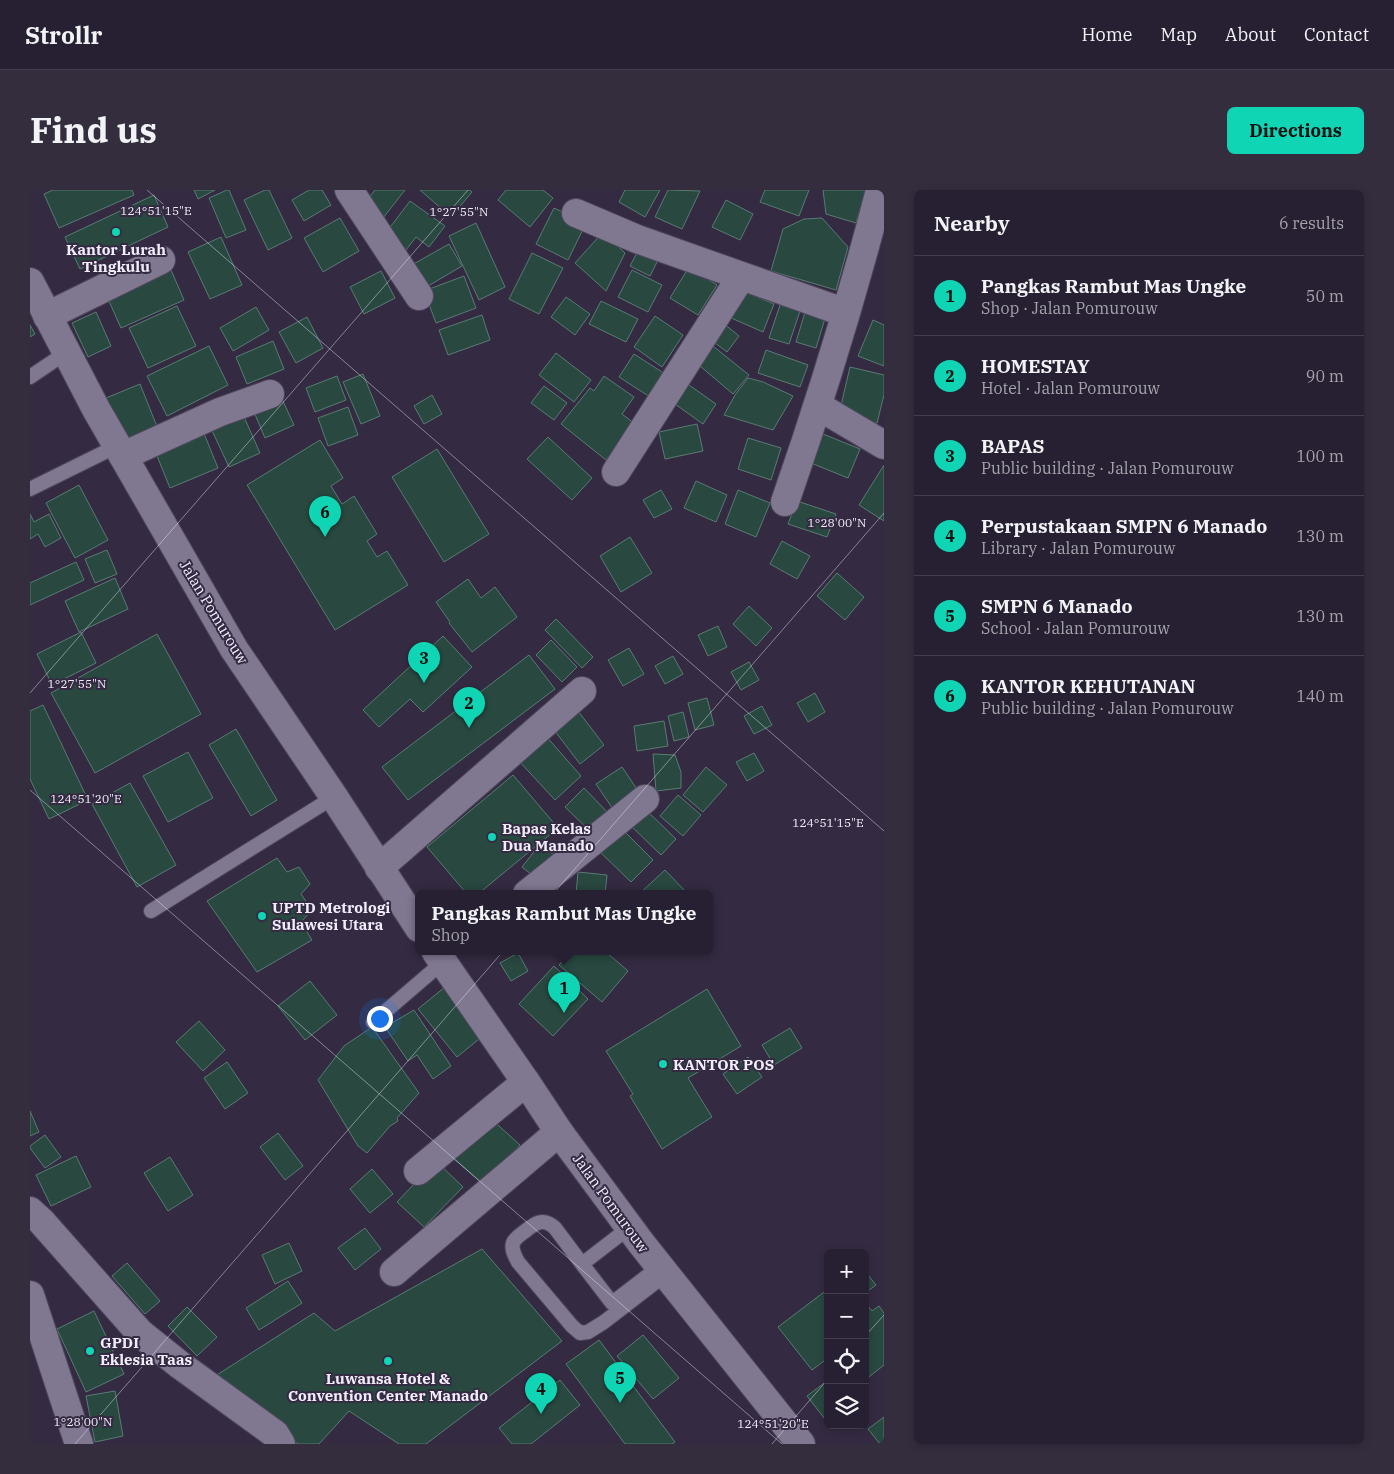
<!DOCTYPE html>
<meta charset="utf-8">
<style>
:root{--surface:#272032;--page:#332d3e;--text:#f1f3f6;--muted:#a4a3ac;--line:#433e4d;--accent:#10d5b4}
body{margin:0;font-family:"IBM Plex Serif",serif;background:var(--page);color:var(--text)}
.controls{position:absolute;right:15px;bottom:15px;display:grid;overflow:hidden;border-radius:8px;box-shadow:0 2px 8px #0003}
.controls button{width:45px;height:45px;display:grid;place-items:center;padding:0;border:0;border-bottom:1px solid var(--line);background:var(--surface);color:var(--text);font:25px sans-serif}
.you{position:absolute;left:349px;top:828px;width:18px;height:18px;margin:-12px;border:4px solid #fff;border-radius:50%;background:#1a73e8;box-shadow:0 0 0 8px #1a73e833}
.badge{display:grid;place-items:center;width:32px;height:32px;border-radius:50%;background:var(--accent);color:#111;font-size:16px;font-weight:700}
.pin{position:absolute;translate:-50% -41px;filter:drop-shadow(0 1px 2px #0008)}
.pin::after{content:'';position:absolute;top:26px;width:18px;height:15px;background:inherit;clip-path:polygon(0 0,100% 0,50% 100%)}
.popup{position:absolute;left:385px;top:700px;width:298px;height:65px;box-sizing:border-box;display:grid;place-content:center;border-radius:8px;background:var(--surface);filter:drop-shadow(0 1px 4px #0005);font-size:16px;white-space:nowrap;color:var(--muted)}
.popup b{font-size:19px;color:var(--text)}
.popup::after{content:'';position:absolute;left:50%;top:100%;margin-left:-10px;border:10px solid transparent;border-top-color:var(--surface)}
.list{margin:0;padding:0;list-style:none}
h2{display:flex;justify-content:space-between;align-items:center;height:65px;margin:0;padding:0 20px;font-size:21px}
h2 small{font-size:16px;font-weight:400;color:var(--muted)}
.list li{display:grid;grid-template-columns:32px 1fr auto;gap:15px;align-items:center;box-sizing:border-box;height:80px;padding:0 20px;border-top:1px solid var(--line)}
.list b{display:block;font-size:19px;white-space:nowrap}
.list p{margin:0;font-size:16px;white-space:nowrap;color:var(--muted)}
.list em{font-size:16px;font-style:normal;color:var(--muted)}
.icon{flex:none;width:28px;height:28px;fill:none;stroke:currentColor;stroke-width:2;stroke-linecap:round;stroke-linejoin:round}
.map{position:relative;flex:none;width:854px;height:1254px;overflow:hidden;border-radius:8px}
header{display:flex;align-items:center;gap:30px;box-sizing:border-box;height:70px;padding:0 25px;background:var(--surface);border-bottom:1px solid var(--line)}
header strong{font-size:24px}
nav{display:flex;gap:28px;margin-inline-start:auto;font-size:18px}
.intro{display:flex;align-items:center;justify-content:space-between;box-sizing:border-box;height:120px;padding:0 30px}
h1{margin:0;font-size:35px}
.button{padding:12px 22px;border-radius:8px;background:var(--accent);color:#111;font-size:18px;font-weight:700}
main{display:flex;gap:30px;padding:0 30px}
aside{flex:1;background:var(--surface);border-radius:8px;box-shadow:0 2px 8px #0003}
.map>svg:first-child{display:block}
</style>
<header>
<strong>Strollr</strong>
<nav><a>Home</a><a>Map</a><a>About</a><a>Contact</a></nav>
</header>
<div class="intro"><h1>Find us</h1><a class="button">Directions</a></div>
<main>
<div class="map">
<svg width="854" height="1254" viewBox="0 0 854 1254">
<rect width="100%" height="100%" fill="#342b42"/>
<path fill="#284840" stroke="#597b72" d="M23,0H102L104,5L29,38L14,4Z
M164,0H185L168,9Z
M197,0H199L216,40L196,48L179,8Z
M235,0H239L262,48L238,60L214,10Z
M279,0H292L301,15L274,31L262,10Z
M345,0H375L353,28L334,14Z
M390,0H440L442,2L421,27Z
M476,0H513L523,8L500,37L468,10Z
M595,0H630L615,27L589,12Z
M638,0L670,1L652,39L625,27Z
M735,0H779L769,26L730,12Z
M793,0H836L826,33L796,24Z
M124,5L138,37L50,79L35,47Z
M696,10L723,24L710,50L682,37Z
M380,11L415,36L399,57L386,47L376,60L355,44Z
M524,18L556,33L538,70L506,54Z
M310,28L329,61L293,82L274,48Z
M792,28L818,57L806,100L741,81L753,39L774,29Z
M446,33L475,97L449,110L419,46Z
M573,42L595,63L576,101L545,73Z
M191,47L212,95L180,109L158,62Z
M612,53L631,64L620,86L600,76Z
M419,54L432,76L393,99L380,76Z
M502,63L533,78L509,124L479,109Z
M659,77L687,95L668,125L640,108Z
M141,80L154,110L91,138L78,109Z
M602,80L632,95L618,122L588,107Z
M351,81L365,108L334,124L320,97Z
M434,86L446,118L406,133L394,101Z
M710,100L744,114L733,142L699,127Z
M536,107L560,124L545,145L521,127Z
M571,111L608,129L596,152L559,134Z
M750,115L770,121L759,154L739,148Z
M147,116L166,156L118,178L99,138Z
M226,117L239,140L203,161L190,138Z
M776,119L796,125L786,158L766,152Z
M66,122L81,156L58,167L42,133Z
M452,125L460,150L418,165L409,140Z
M625,126L653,145L632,177L604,157Z
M277,127L293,158L266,173L249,142Z
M843,130L854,135V176L828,166Z
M693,133L709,146L697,162L680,149Z
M0,135L5,144L0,147Z
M243,151L254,179L217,194L206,167Z
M678,152L719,185L703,204L663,170Z
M179,156L198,195L137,226L117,186Z
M736,160L778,175L770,197L728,183Z
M526,163L561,190L544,212L509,185Z
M604,164L635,184L620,207L589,187Z
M820,177L854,185V205L847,233L809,224Z
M333,184L350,226L331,234L313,192Z
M307,186L316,210L285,222L276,198Z
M574,186L604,207L592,224L605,234L576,270L531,234L560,198L564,201Z
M718,188L733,192L763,206L743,240L694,225L705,205Z
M652,190L686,214L673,234L638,209Z
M110,194L130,244L96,258L76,208Z
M514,196L537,213L524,230L501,213Z
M402,205L412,224L394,234L384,216Z
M252,209L264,235L235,248L224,222Z
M318,217L328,245L298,256L288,228Z
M211,220L230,263L199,277L179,234Z
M667,234L673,261L635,269L629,242Z
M171,236L188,278L140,298L123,256Z
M793,244L830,259L818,288L781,273Z
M518,247L562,288L542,310L497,269Z
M718,248L751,258L741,290L708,279Z
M290,250L313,288L301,296L312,314L324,306L347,344L337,351L347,367L357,361L378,395L305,440L217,295Z
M407,259L459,344L414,372L362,287Z
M854,275V331L829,315Z
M666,291L697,305L686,332L654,318Z
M49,295L78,350L45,368L16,313Z
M631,300L642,319L624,328L613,310Z
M708,300L740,313L726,347L695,334Z
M767,311L806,324L797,347L758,334Z
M0,324L4,332L19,324L31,348L15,357L8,344L0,349Z
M600,347L622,383L591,402L570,366Z
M752,351L780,366L767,389L740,374Z
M77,360L87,384L65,393L55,369Z
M46,372L54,390L0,415V393Z
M807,383L834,407L815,430L787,406Z
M85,388L98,419L49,442L35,411Z
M438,389L451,408L465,397L487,427L442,462L419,433L420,432L406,412Z
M719,416L742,438L726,456L703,434Z
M526,429L563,467L552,478L515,440Z
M688,436L697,457L678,466L668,445Z
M51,442L66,473L22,495L7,464Z
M127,444L171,524L65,583L21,503Z
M413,446L442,477L393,522L380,509L349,537L333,520Z
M521,450L547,477L532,492L506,465Z
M599,458L614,484L593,496L578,470Z
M499,465L525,499L378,610L352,577Z
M643,466L653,484L635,494L625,476Z
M719,472L729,490L711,500L701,482Z
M785,503L795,522L778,532L767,513Z
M677,508L684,535L665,540L658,513Z
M13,515L58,610L19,629L0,589V521Z
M732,516L742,535L724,544L714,526Z
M545,517L574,555L550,574L521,536Z
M653,522L659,547L644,551L638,526Z
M634,531L638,556L607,561L604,536Z
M206,539L247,610L221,626L179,555Z
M515,545L551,586L525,610L488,570Z
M158,562L183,608L138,632L113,586Z
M724,563L734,581L717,591L706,572Z
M623,564L645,565L651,582V598L626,601Z
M592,577L611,605L585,622L566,594Z
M676,577L697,595L673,622L653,605Z
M483,585L528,638L448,704H437L397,657Z
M100,593L146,675L107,697L62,614Z
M554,598L581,626L563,644L535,617Z
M648,605L671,625L653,646L630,626Z
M612,616L646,649L631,665L597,632Z
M590,637L623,670L601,692L568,660Z
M510,654L524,665L506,688L492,677Z
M247,668L257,682L269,677L280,694L271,704L282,720L271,732L282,750L227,782L177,711Z
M635,680L657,703L655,704H609Z
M548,682L577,685L575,704H546Z
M540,762H576L598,781L572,812L529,775Z
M488,763L498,781L481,791L470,773Z
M524,776L558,809L523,846L489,814Z
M280,791L307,825L275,850L248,816Z
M415,797L454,845L427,867L388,819Z
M677,799L711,856L658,888L682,927L632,959L600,906L603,904L576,861Z
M384,820L421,876L403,889L387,865L378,871L355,837Z
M169,831L195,860L173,881L146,852Z
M342,837L389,903L367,928L368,931L360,936L337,963L328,956L288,890L314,856Z
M760,838L772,858L744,875L732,855Z
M718,867L732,887L707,904L693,884Z
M197,872L218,903L195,919L174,888Z
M0,921L9,942L0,946Z
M459,927L490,955L454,995L422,967Z
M248,943L273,976L255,990L230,957Z
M15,945L31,967L15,978L0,958V956Z
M46,966L61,997L21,1016L6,985Z
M140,967L163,1005L138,1021L114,983Z
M406,971L433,997L394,1037L367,1012Z
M342,979L363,1004L340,1023L320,999Z
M335,1038L351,1059L325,1080L308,1058Z
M259,1053L272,1081L245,1094L232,1065Z
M452,1059L532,1151L396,1254H369L319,1221L289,1254H268L179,1190L284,1123L305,1141Z
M97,1073L130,1111L115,1124L82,1086Z
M835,1081L846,1095L835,1103Z
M258,1091L272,1113L229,1140L216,1118Z
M798,1099V1168L782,1180L748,1137Z
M835,1112L842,1121L849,1116L854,1123V1175L835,1190Z
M157,1117L187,1147L167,1166L138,1136Z
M64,1121L94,1184L56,1202L27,1139Z
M613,1145L649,1188L623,1209L587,1166Z
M569,1150L645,1252L642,1254H595L536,1174Z
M530,1190L550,1215L501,1254H482L469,1238Z
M798,1190V1233L777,1206Z
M85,1201L93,1246L65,1252L56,1206Z
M854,1227V1254H850L838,1239Z"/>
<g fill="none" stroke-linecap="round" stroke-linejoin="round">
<g stroke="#4f475b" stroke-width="16">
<path id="service" d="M0,187L37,162
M0,299L87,256
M121,721L304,607
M343,832L413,772
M600,1037L552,1074L525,1038C513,1027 505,1033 494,1042C490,1045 485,1048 483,1053C481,1060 485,1066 488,1072L542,1136L550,1143L558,1142L574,1132L635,1085
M552,1074L582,1113L629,1077"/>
</g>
<g stroke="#4f475b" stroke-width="30">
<path id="minor" d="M319,0L389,106
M546,23L607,49L816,123
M17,126L131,70
M788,216L854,255
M93,266L190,222L240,204
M586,282L711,87
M755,312C791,209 823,105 850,0
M349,678L552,501
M497,704L615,609
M388,981L496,892
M0,1021L11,1031L110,1143L150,1175L245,1244L251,1254
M364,1082L529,942"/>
</g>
<g stroke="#4f475b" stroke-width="30">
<path id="tertiary" d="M0,1105L49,1254"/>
</g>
<g stroke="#4f475b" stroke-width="30">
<path id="secondary" d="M0,92L66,219L204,459L304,607L389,738
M406,762L500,898L529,942L611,1053L771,1254"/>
</g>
<use href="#service" stroke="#807791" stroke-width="14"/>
<use href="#minor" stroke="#807791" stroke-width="28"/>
<use href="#tertiary" stroke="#807791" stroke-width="28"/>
<use href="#secondary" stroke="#807791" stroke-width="28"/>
</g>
<path fill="none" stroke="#f2edfc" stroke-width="1" stroke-opacity="0.45" d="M117,0L854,641M0,503L438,0M0,600L752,1254M835,1146L854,1125M45,1254L854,323M742,1254L798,1189"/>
<g fill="#10d5b4" stroke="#342b42" stroke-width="2">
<circle cx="86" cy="42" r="5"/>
<circle cx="462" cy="647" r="5"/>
<circle cx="232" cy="726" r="5"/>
<circle cx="633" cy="874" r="5"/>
<circle cx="60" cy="1161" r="5"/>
<circle cx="358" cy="1171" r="5"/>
</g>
<g text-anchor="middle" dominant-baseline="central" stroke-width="4" stroke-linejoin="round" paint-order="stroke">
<g font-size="15" font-weight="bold" fill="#f2edfc" stroke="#342b42" text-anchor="start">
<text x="86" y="59" text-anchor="middle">Kantor Lurah<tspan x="86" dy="17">Tingkulu</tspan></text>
<text x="472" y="638">Bapas Kelas<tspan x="472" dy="17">Dua Manado</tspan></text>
<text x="242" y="717">UPTD Metrologi<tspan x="242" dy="17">Sulawesi Utara</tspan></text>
<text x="643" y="874">KANTOR POS</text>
<text x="70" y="1152">GPDI<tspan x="70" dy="17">Eklesia Taas</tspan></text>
<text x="358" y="1188" text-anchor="middle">Luwansa Hotel &amp;<tspan x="358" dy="17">Convention Center Manado</tspan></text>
</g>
<g font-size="15" fill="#f2edfc" stroke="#342b42">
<text transform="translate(184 422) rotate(59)">Jalan Pomurouw</text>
<text transform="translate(581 1013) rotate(54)">Jalan Pomurouw</text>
</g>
</g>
<g font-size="12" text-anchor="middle" fill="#f2edfc" stroke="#342b42" stroke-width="4" stroke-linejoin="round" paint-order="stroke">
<text x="126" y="25">124°51'15"E</text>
<text x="429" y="26">1°27'55"N</text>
<text x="807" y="337">1°28'00"N</text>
<text x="47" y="498">1°27'55"N</text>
<text x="56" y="613">124°51'20"E</text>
<text x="798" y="637">124°51'15"E</text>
<text x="53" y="1236">1°28'00"N</text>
<text x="743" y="1238">124°51'20"E</text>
</g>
</svg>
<div class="controls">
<button>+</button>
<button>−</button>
<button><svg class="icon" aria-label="locate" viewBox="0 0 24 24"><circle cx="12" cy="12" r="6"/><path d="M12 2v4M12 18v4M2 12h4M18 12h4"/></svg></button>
<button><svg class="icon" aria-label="layers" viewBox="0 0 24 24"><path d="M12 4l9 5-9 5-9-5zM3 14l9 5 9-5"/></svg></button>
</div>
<div class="you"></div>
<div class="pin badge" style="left:534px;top:823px">1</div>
<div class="popup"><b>Pangkas Rambut Mas Ungke</b>Shop</div>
<div class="pin badge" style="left:439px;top:538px">2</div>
<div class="pin badge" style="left:394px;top:493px">3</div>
<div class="pin badge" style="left:511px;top:1224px">4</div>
<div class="pin badge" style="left:590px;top:1213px">5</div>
<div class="pin badge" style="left:295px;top:347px">6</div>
</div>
<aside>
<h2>Nearby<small>6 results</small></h2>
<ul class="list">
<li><span class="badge">1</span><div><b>Pangkas Rambut Mas Ungke</b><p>Shop · Jalan Pomurouw</p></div><em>50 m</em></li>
<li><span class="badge">2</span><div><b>HOMESTAY</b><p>Hotel · Jalan Pomurouw</p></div><em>90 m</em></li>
<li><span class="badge">3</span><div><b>BAPAS</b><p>Public building · Jalan Pomurouw</p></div><em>100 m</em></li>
<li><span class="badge">4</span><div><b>Perpustakaan SMPN 6 Manado</b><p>Library · Jalan Pomurouw</p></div><em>130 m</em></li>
<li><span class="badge">5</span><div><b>SMPN 6 Manado</b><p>School · Jalan Pomurouw</p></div><em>130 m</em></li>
<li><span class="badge">6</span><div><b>KANTOR KEHUTANAN</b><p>Public building · Jalan Pomurouw</p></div><em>140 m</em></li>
</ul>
</aside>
</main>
